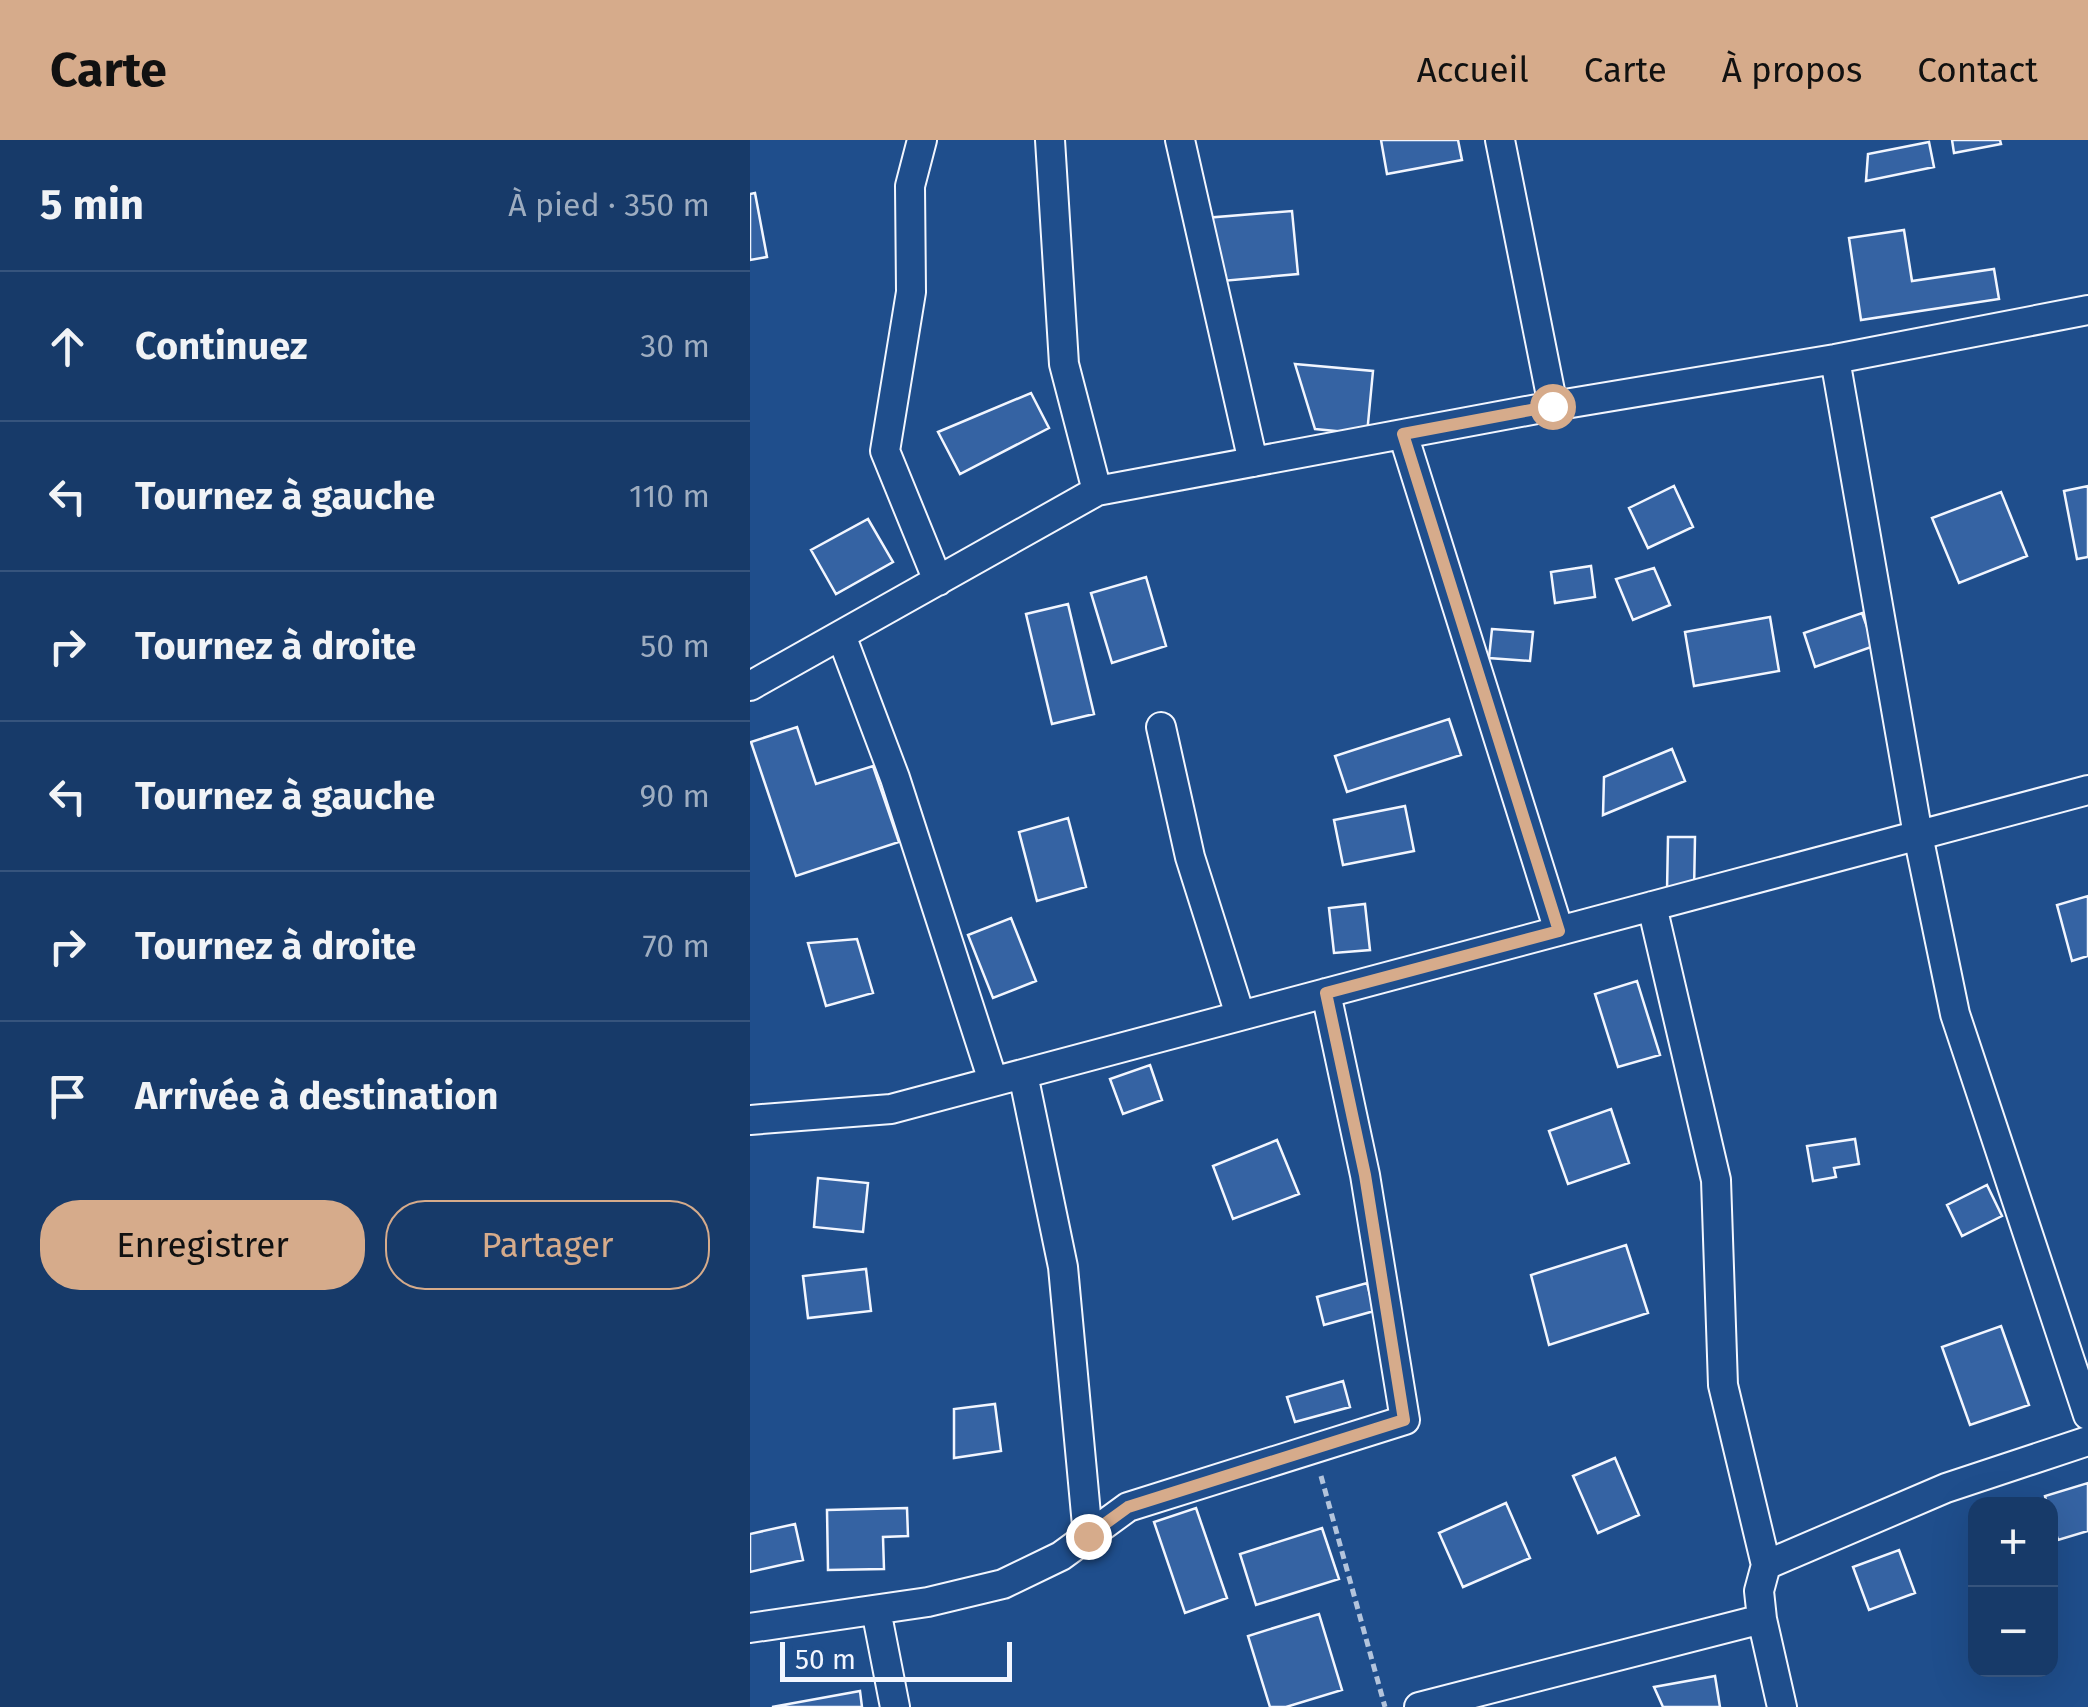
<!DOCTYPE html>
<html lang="fr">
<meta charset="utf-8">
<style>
:root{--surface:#173a69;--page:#20416f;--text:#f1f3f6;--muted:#9eadc0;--line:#36547d;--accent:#d6ab8b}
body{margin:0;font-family:"Fira Sans",sans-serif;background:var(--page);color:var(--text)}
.controls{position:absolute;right:30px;bottom:30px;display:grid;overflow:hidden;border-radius:20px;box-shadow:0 10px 40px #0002}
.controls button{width:90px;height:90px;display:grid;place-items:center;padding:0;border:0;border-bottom:2px solid var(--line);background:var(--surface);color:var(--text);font:50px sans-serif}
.scale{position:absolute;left:30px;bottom:25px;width:232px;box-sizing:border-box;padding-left:10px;border:5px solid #f2f6ff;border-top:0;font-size:28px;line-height:35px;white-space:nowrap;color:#f2f6ff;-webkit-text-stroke:8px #1f4e8c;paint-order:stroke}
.stop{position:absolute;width:30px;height:30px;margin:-22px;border:8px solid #d6ab8b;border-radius:50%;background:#fff}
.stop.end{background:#d6ab8b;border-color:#fff;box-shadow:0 2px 10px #0008}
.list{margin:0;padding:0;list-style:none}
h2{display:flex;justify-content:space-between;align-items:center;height:130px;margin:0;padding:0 40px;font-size:42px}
h2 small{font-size:32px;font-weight:400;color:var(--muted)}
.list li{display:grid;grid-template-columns:65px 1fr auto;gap:30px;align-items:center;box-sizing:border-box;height:150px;padding:0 40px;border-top:2px solid var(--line)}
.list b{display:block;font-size:38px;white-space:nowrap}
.list em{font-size:32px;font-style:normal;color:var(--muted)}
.actions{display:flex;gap:20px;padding:30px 40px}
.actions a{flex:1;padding:22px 0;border:2px solid var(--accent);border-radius:40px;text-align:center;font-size:35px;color:var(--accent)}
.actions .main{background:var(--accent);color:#111}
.icon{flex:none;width:55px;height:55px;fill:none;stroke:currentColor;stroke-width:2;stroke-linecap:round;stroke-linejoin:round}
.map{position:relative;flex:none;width:1338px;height:1567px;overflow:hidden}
header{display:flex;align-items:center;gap:60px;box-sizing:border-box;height:140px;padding:0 50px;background:var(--accent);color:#111}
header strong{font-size:48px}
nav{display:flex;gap:55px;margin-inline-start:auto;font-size:35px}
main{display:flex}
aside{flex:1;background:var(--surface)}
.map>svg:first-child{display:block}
</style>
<header>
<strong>Carte</strong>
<nav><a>Accueil</a><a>Carte</a><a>À propos</a><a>Contact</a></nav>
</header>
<main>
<aside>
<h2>5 min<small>À pied · 350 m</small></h2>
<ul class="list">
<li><svg class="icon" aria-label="ahead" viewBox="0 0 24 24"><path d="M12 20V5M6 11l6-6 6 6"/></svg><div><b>Continuez</b></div><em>30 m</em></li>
<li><svg class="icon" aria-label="left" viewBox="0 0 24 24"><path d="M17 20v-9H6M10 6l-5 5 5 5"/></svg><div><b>Tournez à gauche</b></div><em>110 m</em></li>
<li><svg class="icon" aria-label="right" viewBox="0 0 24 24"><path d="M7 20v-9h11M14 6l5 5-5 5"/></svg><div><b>Tournez à droite</b></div><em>50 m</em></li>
<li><svg class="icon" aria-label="left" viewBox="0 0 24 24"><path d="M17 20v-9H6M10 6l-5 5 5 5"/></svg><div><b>Tournez à gauche</b></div><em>90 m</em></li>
<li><svg class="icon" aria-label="right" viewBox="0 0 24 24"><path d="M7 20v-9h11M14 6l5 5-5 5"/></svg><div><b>Tournez à droite</b></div><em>70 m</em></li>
<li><svg class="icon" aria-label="arrive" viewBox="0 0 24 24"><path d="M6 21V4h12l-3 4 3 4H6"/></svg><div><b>Arrivée à destination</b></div></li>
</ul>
<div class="actions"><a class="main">Enregistrer</a><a>Partager</a></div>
</aside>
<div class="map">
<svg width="1338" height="1567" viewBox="0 0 1338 1567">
<rect width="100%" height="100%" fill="#1f4e8c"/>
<path fill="#3563a3" stroke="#f2f6ff" stroke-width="2.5" d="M631,0H708L712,20L637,34Z
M1202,0H1250L1251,4L1204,13Z
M1179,2L1184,27L1116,41L1118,14Z
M5,53L17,117L0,120V54Z
M542,71L548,134L461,142L455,78Z
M1154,90L1162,141L1244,129L1249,159L1111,180L1099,98Z
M545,224L623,231L617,294L565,289Z
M281,253L299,288L210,334L188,292Z
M924,346L943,387L898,408L879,368Z
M1338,346V417L1327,419L1314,351Z
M1251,352L1277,416L1209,443L1182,378Z
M118,379L143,422L86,454L61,410Z
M841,426L845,457L805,463L801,432Z
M904,428L920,465L883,480L866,439Z
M396,437L416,506L362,523L341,453Z
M318,464L344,574L302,584L276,474Z
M1112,473L1124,506L1065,527L1054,493Z
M1020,477L1029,531L944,546L935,492Z
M742,489L783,492L780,521L739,518Z
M699,579L711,615L597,652L585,616Z
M47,587L66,644L123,626L149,702L46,736L1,602Z
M922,609L935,641L853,675L854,637Z
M655,666L664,711L593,725L584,680Z
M318,678L336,747L287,761L269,692Z
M918,697H945L944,752L917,751Z
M1338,756V816L1322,821L1307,765Z
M615,764L620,810L584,813L579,768Z
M261,778L286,841L243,858L218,795Z
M107,799L123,853L76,866L58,803Z
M887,841L910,915L868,927L845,854Z
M400,925L412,960L373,974L360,939Z
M861,969L879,1023L818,1044L799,991Z
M1105,999L1109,1024L1084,1028L1086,1037L1063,1041L1057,1006Z
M527,1000L549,1054L483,1079L463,1026Z
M68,1038L118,1043L113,1092L64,1087Z
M1237,1045L1252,1076L1212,1096L1197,1065Z
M876,1105L898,1173L799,1205L781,1135Z
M116,1129L121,1171L58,1178L53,1136Z
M617,1143L624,1171L574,1185L567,1157Z
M1251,1186L1279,1265L1220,1285L1192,1207Z
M593,1241L600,1267L545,1282L537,1257Z
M245,1264L251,1311L204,1318V1269Z
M865,1318L889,1375L848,1393L823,1336Z
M1338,1343V1391L1308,1400L1300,1375V1364H1297L1295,1356Z
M756,1363L780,1418L713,1447L689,1393Z
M157,1368L158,1396L133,1397L134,1429L78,1430L77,1370Z
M446,1368L477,1458L435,1473L404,1382Z
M45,1384L53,1420L0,1432V1394Z
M572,1388L589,1439L506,1465L490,1414Z
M1149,1410L1165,1453L1119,1470L1103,1427Z
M569,1474L592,1550L536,1567H520L498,1496Z
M965,1536L970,1567H913L904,1547Z
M110,1551L112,1567H22Z"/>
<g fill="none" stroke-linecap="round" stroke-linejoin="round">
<g stroke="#f2f6ff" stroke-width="32">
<path id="minor" d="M172,0L160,46L161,152L135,311L188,441
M300,0L314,224L347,351
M430,0L503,322
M750,0L803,266
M1085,219L1168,695L1205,874L1338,1275
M653,294L809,791
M91,495L145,638L243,941
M0,546L347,351L803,266L1085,219L1338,170
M411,587L440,717L490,875
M902,766L966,1040L973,1245L1016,1425L1009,1451L1012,1479L1032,1567
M273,934L313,1127L338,1396
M0,980L141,969L1338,650
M1016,1425L1196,1348L1338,1301
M126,1470L145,1567
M0,1488L178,1462L253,1444L311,1416L378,1367L655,1280L615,1035L576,853
M669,1567L1012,1479"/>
</g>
<path stroke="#b3c4dc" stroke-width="5" stroke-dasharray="8 5" stroke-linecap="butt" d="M571,1336L635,1567"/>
<use href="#minor" stroke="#1f4e8c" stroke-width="28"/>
</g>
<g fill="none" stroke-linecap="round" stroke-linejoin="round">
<path stroke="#d6ab8b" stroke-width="12" d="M338,1396L378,1367L654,1280L615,1035L576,853L809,791L653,294L802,266"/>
</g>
</svg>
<div class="controls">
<button>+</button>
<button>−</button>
</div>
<div class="scale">50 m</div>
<div class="stop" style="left:802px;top:266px"></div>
<div class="stop end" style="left:338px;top:1396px"></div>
</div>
</main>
